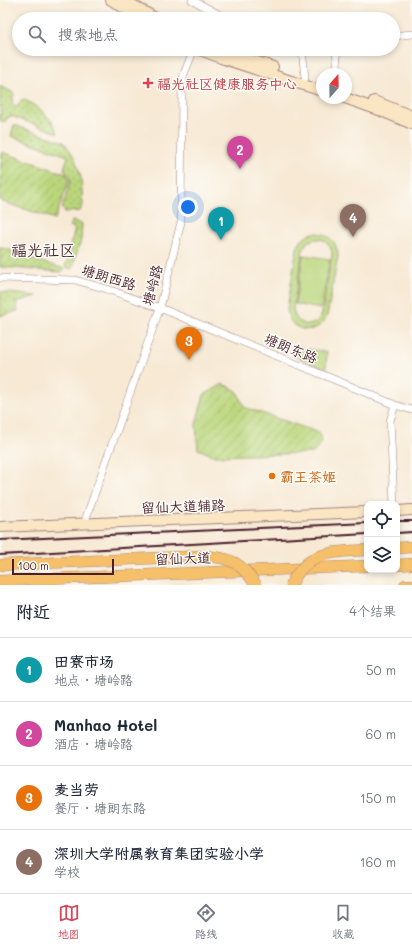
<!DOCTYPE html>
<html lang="zh">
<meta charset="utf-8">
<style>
:root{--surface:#fff;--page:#f6f6f7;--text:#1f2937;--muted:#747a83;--line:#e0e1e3;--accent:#d1495b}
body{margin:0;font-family:Mali,"LXGW WenKai TC",sans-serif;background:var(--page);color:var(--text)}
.controls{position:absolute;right:12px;bottom:12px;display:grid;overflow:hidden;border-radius:8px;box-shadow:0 2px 6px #0003}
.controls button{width:36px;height:36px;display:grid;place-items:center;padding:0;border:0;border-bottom:1px solid var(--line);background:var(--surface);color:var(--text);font:20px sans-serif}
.compass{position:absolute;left:316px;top:68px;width:36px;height:36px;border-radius:50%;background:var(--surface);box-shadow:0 2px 6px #0003;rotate:20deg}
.scale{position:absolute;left:12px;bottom:10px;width:102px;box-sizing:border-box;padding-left:4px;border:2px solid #4a1f2b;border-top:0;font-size:11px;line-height:14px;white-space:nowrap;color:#4a1f2b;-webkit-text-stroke:3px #fdfcf7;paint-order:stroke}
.you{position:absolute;left:188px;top:207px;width:14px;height:14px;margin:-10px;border:3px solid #fff;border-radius:50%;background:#1a73e8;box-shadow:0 0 0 6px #1a73e833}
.badge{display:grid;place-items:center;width:26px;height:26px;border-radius:50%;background:var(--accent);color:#fff;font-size:13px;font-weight:700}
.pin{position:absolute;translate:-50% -33px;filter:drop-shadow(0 1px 2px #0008)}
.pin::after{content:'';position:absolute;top:21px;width:14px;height:12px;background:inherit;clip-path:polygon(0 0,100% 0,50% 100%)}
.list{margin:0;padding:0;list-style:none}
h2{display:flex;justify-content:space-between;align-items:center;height:52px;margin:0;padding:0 16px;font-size:17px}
h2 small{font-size:13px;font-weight:400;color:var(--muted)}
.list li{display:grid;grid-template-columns:26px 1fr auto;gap:12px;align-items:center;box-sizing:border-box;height:64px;padding:0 16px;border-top:1px solid var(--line)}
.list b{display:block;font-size:15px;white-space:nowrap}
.list p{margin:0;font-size:13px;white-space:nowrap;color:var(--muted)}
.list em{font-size:13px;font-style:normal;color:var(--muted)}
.icon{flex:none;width:22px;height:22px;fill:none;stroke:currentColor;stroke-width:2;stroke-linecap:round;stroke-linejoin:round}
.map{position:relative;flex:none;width:412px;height:585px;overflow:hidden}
.search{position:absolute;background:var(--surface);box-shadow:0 2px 6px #0003;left:12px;right:12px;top:12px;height:44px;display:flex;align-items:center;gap:10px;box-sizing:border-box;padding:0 14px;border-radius:22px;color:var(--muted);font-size:15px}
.sheet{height:308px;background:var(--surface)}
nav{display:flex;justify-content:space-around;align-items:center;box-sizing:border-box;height:56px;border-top:1px solid var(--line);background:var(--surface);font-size:11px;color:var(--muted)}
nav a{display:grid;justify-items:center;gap:2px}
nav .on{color:var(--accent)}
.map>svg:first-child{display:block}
</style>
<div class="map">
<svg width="412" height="585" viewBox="0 0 412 585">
<defs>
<pattern id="grass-dots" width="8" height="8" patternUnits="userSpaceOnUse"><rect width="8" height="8" fill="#bad67c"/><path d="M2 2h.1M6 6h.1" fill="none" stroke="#a1b76b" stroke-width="1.8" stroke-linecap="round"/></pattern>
<pattern id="garden-furrows" width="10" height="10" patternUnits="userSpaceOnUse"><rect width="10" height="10" fill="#bad67c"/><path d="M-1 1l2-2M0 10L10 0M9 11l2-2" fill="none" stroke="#a1b76b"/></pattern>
</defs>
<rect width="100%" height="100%" fill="#fdfcf7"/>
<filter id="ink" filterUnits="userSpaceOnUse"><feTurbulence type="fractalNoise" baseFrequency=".025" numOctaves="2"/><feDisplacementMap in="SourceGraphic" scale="8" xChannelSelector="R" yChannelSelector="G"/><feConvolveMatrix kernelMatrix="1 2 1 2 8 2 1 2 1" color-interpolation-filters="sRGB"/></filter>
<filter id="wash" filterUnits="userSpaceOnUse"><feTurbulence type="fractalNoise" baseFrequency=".012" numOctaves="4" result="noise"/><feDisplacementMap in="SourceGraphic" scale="16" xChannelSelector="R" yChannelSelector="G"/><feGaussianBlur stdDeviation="0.9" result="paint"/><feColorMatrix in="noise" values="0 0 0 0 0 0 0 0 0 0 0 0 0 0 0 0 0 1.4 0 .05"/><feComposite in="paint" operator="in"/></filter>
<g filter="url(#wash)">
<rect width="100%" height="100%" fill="#f7e9d4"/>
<path fill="url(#grass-dots)" stroke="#827a54" d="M0,86L14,93L12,104L16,107L18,106L22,99C37,105 52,117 58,133L11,116L7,118L4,123L0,120V115L1,111H0Z
M14,125L64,142L75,158L81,178L83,205L80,211L65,212L62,209L71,180L64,169L68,156L11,136Z
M72,221L82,224L81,240L72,269L65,267L72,246L70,245L75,229L70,226Z
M0,292L37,296L16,302L18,311L0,316Z
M292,347L327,352L326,369L294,356Z"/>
<path fill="#bad67c" stroke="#827a54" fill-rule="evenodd" d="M313,233C327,232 338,242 338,256L327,316C317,338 287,332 287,308L297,248C301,240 305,236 313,233ZM315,239C325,238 331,244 332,254L322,314C315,331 295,326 293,309L303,249L307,242Z
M303,255L330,259L321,309L295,304Z"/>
<path fill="url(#garden-furrows)" stroke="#827a54" d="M2,152L66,174L69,181L55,219L0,201V181Z
M0,248L9,249L18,255L65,269L61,272L1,267H0Z
M223,384L237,391L244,407L320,433C323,443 321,446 313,453L215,456L198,449L196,424L204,395Z"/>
</g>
<g filter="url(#ink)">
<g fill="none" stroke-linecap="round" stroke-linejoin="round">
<g stroke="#a08480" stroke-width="8">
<path id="minor" d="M192,0L228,19
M393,36L412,34
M302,49L305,78
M336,49L338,74
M0,278L75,280L107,289L160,308L350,386L395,405L412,410
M394,504L390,421L395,405
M86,518L160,308L181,222L182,83L184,74L194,49"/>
</g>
<g stroke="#a08480" stroke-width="12">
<path id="secondary" d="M111,0L142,19
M124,0L157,19
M198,49L221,58L322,91
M218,49L273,67
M345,98L379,110L412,124
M374,101L412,116
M397,511L412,510
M0,527L367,512"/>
</g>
<g stroke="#a08480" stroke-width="12">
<path id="primary" d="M397,548L412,547
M397,565L412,564
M0,581L367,566
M405,585H412"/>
</g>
<use href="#minor" stroke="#fff" stroke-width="7"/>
<use href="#secondary" stroke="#fbe6c4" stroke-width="10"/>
<use href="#primary" stroke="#f6c06b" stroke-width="11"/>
<path stroke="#4a1f2b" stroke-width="2" d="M397,521H412
M397,533L412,532
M0,540L367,523
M0,555L367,534"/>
<g stroke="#a08480" stroke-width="12" stroke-linecap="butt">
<path id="primary-bridge" d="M0,565L203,556C230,557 242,563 256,585
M291,585C307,550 334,552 367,550"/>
</g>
<use href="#primary-bridge" stroke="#f6c06b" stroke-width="11"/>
</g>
</g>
<path fill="#e0444e" stroke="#fdfcf7" stroke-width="1.5" d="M146 77h4v4h4v4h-4v4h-4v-4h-4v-4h4z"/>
<circle fill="#e8710a" stroke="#fdfcf7" stroke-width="1.5" cx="272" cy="476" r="4"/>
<g text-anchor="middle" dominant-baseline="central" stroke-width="3" stroke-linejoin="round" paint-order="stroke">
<g font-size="14" fill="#be3a42" stroke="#fdfcf7" text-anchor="start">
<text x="157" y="83">福光社区健康服务中心</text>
</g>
<g font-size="14" fill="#4a1f2b" stroke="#fdfcf7">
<text transform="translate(109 277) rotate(17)">塘朗西路</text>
<text transform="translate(152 285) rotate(-75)">塘岭路</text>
<text transform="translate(291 348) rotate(22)">塘朗东路</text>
<text transform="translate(183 506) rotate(-2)">留仙大道辅路</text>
<text transform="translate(183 558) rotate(-2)">留仙大道</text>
</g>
<g font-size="14" fill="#c56008" stroke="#fdfcf7" text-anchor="start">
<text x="280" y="476">霸王茶姬</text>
</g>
<g font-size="16" fill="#4a1f2b" stroke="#fdfcf7">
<text x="43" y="249">福光社区</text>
</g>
</g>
</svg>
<div class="controls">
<button><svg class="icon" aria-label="locate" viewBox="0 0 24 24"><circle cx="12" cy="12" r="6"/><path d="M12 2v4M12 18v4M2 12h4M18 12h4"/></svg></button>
<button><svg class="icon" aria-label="layers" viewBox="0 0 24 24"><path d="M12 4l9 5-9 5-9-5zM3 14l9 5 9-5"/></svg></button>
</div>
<svg class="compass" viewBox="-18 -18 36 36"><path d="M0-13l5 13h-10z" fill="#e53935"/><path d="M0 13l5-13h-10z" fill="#747a83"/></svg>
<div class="scale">100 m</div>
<div class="you"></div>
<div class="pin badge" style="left:221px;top:240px;background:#0f9aa8">1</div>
<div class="pin badge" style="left:240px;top:169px;background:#d1479c">2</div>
<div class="pin badge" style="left:189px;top:360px;background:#e8710a">3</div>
<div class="pin badge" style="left:353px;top:237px;background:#8d6e63">4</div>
<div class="search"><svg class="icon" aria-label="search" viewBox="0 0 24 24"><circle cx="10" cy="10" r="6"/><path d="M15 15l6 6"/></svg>搜索地点</div>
</div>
<section class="sheet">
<h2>附近<small>4个结果</small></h2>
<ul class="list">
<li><span class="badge" style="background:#0f9aa8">1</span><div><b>田寮市场</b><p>地点 · 塘岭路</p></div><em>50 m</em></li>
<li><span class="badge" style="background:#d1479c">2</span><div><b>Manhao Hotel</b><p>酒店 · 塘岭路</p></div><em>60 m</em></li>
<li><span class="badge" style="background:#e8710a">3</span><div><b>麦当劳</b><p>餐厅 · 塘朗东路</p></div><em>150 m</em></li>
<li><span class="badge" style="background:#8d6e63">4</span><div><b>深圳大学附属教育集团实验小学</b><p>学校</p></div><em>160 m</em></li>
</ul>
</section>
<nav>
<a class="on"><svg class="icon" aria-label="map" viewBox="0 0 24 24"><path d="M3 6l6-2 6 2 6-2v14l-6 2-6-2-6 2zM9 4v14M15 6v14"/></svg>地图</a>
<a><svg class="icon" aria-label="directions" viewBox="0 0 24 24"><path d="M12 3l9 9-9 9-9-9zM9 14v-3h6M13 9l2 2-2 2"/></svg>路线</a>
<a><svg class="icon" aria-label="saved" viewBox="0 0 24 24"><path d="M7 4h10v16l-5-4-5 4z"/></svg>收藏</a>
</nav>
